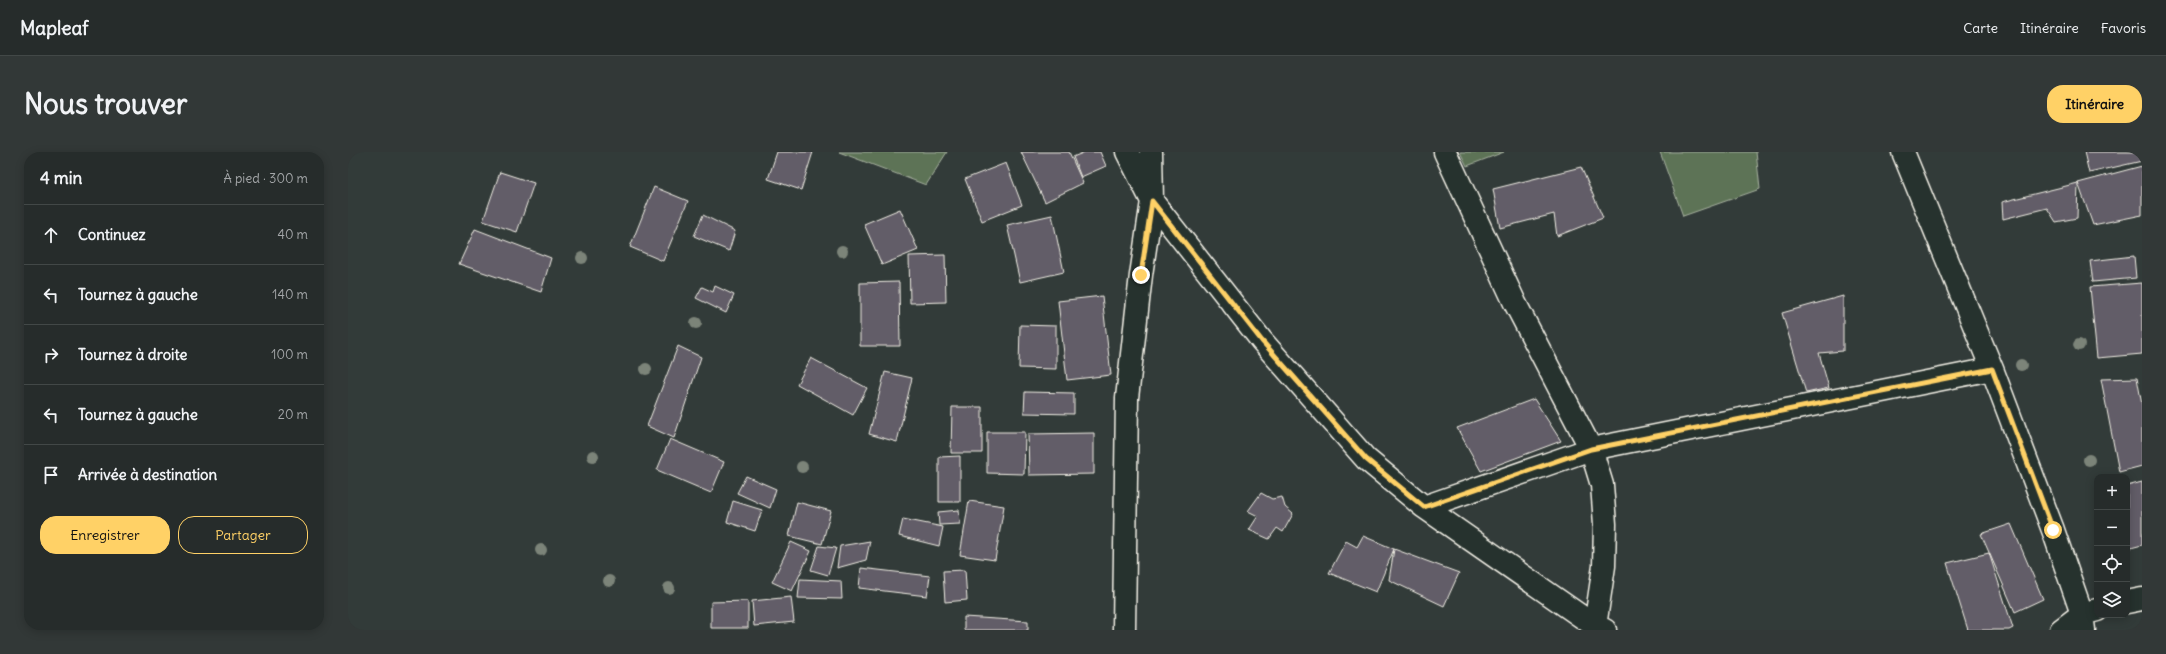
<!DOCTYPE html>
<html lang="fr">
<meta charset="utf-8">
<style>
:root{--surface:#262c2b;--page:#323837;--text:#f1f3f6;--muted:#a4a7a9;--line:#424847;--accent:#ffd166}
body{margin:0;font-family:Delius,sans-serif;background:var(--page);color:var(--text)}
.controls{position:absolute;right:12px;bottom:12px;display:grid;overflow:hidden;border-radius:8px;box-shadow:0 2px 10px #0003}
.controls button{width:36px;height:36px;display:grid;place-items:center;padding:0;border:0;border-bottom:1px solid var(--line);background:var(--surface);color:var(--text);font:20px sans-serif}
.stop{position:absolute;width:12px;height:12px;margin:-9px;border:3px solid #ffd166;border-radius:50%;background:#fff}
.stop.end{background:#ffd166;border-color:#fff;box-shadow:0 1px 4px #0008}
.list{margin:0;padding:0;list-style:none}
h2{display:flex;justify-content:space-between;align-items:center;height:52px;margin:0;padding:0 16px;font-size:17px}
h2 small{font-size:13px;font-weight:400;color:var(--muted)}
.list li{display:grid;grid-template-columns:26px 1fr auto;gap:12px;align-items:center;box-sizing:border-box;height:60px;padding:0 16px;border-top:1px solid var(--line)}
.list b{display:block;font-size:15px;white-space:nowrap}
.list em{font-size:13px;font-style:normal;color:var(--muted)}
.actions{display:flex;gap:8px;padding:12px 16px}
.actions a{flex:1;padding:9px 0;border:1px solid var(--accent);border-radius:16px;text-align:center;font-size:14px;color:var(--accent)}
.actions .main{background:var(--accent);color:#111}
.icon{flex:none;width:22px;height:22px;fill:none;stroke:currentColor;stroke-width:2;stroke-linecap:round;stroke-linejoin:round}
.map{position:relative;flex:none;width:1794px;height:478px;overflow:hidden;border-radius:16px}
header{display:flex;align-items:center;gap:24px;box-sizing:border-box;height:56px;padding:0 20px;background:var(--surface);border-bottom:1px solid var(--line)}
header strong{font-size:19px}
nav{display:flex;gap:22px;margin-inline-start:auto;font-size:14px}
.intro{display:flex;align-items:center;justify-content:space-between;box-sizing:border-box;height:96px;padding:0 24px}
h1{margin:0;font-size:28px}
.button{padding:10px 18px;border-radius:16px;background:var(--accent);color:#111;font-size:14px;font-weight:700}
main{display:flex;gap:24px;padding:0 24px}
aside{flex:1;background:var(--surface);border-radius:16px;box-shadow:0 2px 10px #0003}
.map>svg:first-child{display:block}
</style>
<header>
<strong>Mapleaf</strong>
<nav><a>Carte</a><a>Itinéraire</a><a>Favoris</a></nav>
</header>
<div class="intro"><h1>Nous trouver</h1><a class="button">Itinéraire</a></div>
<main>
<aside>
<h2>4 min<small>À pied · 300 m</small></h2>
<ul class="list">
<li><svg class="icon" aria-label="ahead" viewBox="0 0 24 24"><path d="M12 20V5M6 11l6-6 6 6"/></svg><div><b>Continuez</b></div><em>40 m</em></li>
<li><svg class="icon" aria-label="left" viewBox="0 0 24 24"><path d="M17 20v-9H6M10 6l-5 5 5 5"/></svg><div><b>Tournez à gauche</b></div><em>140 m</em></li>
<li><svg class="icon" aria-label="right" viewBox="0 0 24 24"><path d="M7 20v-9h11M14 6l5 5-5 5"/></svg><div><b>Tournez à droite</b></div><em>100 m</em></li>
<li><svg class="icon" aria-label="left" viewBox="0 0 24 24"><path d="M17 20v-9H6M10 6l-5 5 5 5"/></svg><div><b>Tournez à gauche</b></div><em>20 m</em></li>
<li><svg class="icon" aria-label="arrive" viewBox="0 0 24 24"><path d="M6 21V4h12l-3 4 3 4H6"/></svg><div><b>Arrivée à destination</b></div></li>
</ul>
<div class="actions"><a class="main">Enregistrer</a><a>Partager</a></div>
</aside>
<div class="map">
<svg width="1794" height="478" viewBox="0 0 1794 478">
<rect width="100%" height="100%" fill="#323b39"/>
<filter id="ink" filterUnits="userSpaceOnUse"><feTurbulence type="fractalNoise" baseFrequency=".025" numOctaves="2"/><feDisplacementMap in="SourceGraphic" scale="8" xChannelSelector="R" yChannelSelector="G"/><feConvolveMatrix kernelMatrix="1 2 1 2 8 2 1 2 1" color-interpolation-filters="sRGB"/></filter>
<g filter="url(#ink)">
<path fill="#5d7357" stroke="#a8b2a0" d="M491,0H599L578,33Z
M1112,0H1156L1119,14Z
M1312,0H1408L1412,37L1335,64Z"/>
<path fill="#625d67" stroke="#f4f1e8" d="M429,0H465L453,38L420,27Z
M673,0H721L735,31L697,50Z
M737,0H752L758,14L733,25L725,5Z
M1736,0H1794V9L1741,21Z
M658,11L674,53L634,69L617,27Z
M1794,14V63L1745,73L1730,31Z
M1233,15L1255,66L1209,84L1206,62L1152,76L1145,37Z
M152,20L186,31L169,80L135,69Z
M1730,31L1729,66L1708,70L1699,56L1655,67L1654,50Z
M306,35L340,49L315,109L282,95Z
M552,57L570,98L534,113L516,72Z
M355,63L387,79L381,99L346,84Z
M704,63L716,120L672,130L659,73Z
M127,77L203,106L193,140L111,112Z
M597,103L598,150L562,151L561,104Z
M1786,104L1788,126L1745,130L1742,109Z
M551,130L552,194H512V131Z
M1794,131V202L1749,206L1742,135Z
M367,134L386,143L378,161L348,146L354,135L365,140Z
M754,144L763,223L719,228L710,149Z
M1495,144V199L1471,201L1481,236L1458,241L1434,161Z
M672,173L708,174V217L671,216Z
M330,194L353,205L326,286L299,274Z
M463,206L519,236L505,263L449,232Z
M537,220L564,226L549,290L521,282Z
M1789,226L1794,253V314L1771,320L1753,227Z
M677,240L726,241V262L676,261Z
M1186,247L1213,289L1133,319L1109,276Z
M604,255H634V301H603Z
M639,280H677L676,322L639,321Z
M746,281V322L681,323L680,282Z
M322,287L376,310L363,341L309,318Z
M612,304V350H591V305Z
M398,324L428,337L422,356L389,341Z
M1794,330V393L1779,397V334Z
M913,341L924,347L934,345L937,355L945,362L935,380L929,376L921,387L901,378L910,364L900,359Z
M385,349L414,358L407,379L379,370Z
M621,349L656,354L647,408L612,403Z
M449,350L483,359L474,392L441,384Z
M611,358L612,372L591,373L590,360Z
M555,367L595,375L591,394L551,384Z
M1663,372L1695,447L1667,460L1633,382Z
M1015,384L1046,397L1028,440L981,421L998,389L1009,395Z
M522,389L518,408L489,416L492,394Z
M443,390L463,399L444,439L424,430Z
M471,394L488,396L480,423L463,418Z
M1046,397L1111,421L1096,454L1041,428Z
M1641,401L1665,476L1661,478H1620L1599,411Z
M513,416L582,424L579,444L511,436Z
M617,418L619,448L597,450L595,419Z
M452,427L493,429L494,447L450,446Z
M443,445L446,470L406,474L404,449Z
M400,449V476H363V450Z
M616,465L680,469V478H616Z"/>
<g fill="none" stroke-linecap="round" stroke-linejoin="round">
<g stroke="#f4f1e8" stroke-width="25">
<path id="street" d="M779,0L804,49L914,189L1018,307L1076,355L1247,474L1257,478
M1097,0L1167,151L1243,297L1254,333L1257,372L1256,414L1247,474
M1555,0L1644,217L1705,378L1734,462L1736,478
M1076,355L1243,297L1644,217
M1779,450L1794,447
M776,478L779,246L793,123L804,49L803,0
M1713,478L1734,462L1749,458"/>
</g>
<use href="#street" stroke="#26332d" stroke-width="22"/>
</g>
<g fill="#7c8479">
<circle cx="494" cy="99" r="6"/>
<circle cx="234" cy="106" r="6"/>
<circle cx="348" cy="171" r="6"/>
<circle cx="1731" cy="193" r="6"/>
<circle cx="1673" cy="213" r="6"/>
<circle cx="298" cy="217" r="6"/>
<circle cx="245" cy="304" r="6"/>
<circle cx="1741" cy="308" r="6"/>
<circle cx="454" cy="315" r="6"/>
<circle cx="193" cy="398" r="6"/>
<circle cx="261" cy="429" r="6"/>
<circle cx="321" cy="436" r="6"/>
</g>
</g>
<g fill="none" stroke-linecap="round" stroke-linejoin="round" filter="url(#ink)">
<path stroke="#ffd166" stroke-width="5" d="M793,123L804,49L914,189L1018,307L1076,355L1243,297L1644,217L1705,378"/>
</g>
</svg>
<div class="controls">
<button>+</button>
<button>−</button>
<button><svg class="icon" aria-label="locate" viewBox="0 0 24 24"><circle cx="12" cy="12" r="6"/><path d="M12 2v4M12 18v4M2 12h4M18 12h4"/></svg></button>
<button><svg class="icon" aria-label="layers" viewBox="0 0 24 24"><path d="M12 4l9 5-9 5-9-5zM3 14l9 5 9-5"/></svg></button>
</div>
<div class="stop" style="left:1705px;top:378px"></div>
<div class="stop end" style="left:793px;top:123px"></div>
</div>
</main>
